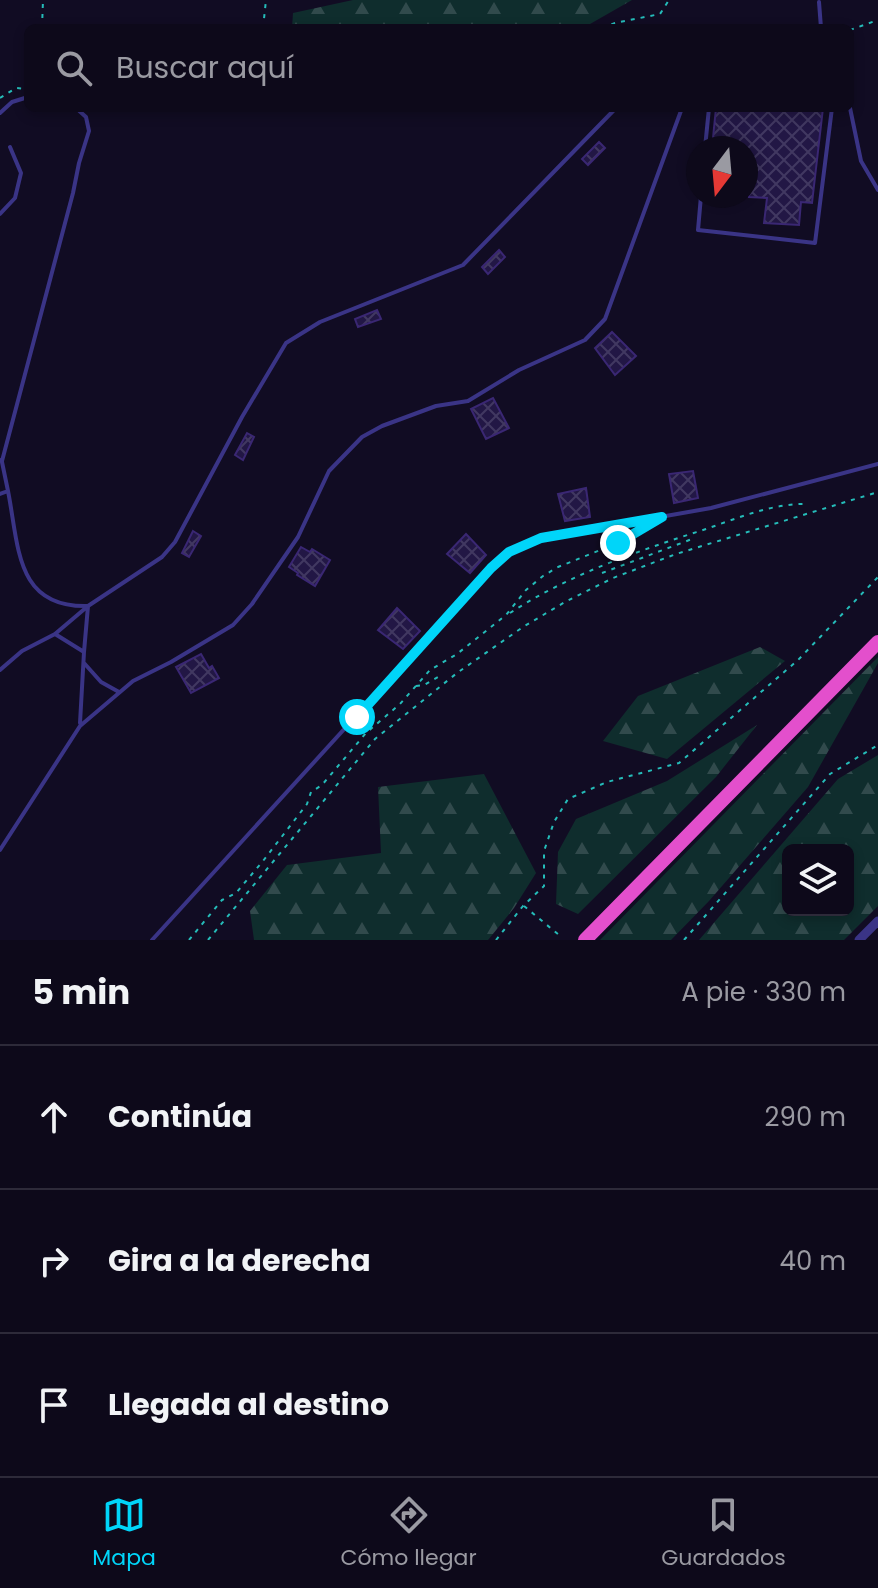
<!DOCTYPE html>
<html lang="es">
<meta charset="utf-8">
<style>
:root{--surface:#0d091a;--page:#161223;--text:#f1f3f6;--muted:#9a9aa2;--line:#2d2a39;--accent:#00d5f9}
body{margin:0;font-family:Poppins,sans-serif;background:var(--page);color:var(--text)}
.controls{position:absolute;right:24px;bottom:24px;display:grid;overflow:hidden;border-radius:12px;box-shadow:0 4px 12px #0003}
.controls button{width:72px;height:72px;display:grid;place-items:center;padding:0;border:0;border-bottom:2px solid var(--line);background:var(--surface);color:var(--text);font:40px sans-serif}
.compass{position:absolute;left:686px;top:136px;width:72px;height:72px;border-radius:50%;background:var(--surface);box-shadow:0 4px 12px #0003;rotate:196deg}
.stop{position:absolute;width:24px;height:24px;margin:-18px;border:6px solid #00d5f9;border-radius:50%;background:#fff}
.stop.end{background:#00d5f9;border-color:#fff;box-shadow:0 2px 8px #0008}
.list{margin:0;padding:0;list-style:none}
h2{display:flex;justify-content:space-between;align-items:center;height:104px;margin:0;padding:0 32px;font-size:34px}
h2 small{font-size:26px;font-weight:400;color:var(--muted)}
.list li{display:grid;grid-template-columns:52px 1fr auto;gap:24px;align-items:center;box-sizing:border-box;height:144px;padding:0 32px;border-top:2px solid var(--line)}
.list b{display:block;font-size:30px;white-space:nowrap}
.list em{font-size:26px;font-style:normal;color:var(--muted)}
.icon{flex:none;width:44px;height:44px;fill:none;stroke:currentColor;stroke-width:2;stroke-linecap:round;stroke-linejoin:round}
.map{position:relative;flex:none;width:878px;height:940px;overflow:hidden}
.search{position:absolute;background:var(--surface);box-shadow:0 4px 12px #0003;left:24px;right:24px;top:24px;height:88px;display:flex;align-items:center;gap:20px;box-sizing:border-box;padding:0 28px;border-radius:12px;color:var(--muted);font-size:30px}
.sheet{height:536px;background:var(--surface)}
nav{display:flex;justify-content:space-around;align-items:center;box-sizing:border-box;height:112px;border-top:2px solid var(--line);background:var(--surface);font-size:22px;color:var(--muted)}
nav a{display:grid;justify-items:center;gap:4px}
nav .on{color:var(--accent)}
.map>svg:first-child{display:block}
</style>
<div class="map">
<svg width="878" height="940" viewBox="0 0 878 940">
<defs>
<pattern id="forest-firs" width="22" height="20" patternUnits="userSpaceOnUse" patternTransform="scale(2)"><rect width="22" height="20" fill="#0f2d2d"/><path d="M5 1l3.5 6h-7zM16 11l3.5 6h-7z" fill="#314a4c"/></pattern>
<pattern id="building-cross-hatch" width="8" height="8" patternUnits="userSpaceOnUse" patternTransform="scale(2)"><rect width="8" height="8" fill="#221745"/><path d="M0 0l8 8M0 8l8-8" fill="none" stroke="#413861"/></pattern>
</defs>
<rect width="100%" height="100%" fill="#110c23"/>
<path fill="url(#forest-firs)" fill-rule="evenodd" d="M353,0H632L583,28H292L293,13Z
M760,647L785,661L667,759L603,741L638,696Z
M878,657V663L808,787L709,901L671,940H600Z
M757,725L716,777L578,914L556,904L558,852L576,819L667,781Z
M878,755V906L844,940H699L838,779ZM788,850H848V910H788Z
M484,774L536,873L514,908L488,940H254L250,911L287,865L381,853L378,787Z"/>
<path fill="url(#building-cross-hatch)" stroke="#3a2773" stroke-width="2" d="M716,108H823L812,203L801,202L799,225L764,223L767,198L749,197L753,160L746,159V148H731L732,140L713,138Z
M599,142L605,148L588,165L582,159Z
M499,250L505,257L488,274L482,267Z
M377,310L381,319L358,327L355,319Z
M612,332L636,356L615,375L595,348Z
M493,398L509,428L486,439L471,409Z
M247,433L254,437L243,460L235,455Z
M693,471L698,498L674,503L669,474Z
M586,488L590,517L565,521L558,494Z
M193,531L201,536L189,557L182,553Z
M466,534L486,555L470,573L447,554Z
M301,547L310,552L312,549L330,560L315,586L297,575L298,573L289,567Z
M397,608L420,631L403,649L378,630Z
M201,654L209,668L212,666L219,678L191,693L176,667Z"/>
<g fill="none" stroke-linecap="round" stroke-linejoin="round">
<path stroke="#25bcb9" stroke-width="2" stroke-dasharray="4 6" stroke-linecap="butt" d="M42,28L43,0
M263,28L266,0
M602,28L615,23L660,14L669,0
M850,30L878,20
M0,98L16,88L28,89
M602,573L692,539
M510,613C570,574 638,551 706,529C738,518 773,503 807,504
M416,686L424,685L443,674
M524,906L559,935
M189,940L222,900L236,893L263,861L307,804L311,792L322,785L366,733L400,704L430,670L457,654L506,615L526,590L543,576L558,567L618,543L652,525
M208,940L375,739L457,673L523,627L565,602L613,578L676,554L878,492
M496,940L523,906L544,886V851L554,822L568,799L607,782L679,763L798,660L878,577
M684,940L830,774L878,745"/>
<path stroke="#3a3486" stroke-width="4" d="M819,2L821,28
M850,108L861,161L878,190
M0,113L12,102L28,97
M705,148L709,108
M701,196L698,230L815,243L832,108
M0,214L15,198L21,173L10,147
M0,460L2,461L73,193L79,163L89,131L86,117L76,108
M2,462L8,491
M0,494L8,491C19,546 15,608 88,606L55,634
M84,652L88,606L162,557L175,542L242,417L286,343L320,322L463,265L616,108
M84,663L101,682L119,692
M0,670L22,651L55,634L84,652L80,723
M0,850L80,726L133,681L171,662L233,625L252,604L298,537L329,471L362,437L382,426L436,406L468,401L519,370L585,340L605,319L682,108
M152,940L491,568L509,552L541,538L711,508L878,464"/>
<path stroke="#3a3486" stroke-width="9" d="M859,940L878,921"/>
<path stroke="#e34fcc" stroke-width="14" d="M585,940L878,642"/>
</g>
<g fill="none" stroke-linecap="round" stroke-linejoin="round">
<path stroke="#00d5f9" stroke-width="10" d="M357,717L491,568L509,552L541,538L662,517L618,543"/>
</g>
</svg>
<div class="controls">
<button><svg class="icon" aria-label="layers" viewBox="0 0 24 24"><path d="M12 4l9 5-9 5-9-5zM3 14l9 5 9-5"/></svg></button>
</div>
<svg class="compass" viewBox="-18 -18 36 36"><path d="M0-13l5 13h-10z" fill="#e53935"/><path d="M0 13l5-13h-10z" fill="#9a9aa2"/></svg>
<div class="stop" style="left:357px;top:717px"></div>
<div class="stop end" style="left:618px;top:543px"></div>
<div class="search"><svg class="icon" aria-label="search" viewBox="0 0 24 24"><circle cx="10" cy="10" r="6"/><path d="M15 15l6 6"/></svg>Buscar aquí</div>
</div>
<section class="sheet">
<h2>5 min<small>A pie · 330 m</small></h2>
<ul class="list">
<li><svg class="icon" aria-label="ahead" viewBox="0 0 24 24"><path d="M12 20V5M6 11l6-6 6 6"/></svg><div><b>Continúa</b></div><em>290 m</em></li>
<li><svg class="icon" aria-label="right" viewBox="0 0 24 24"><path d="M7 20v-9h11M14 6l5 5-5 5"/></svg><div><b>Gira a la derecha</b></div><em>40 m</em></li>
<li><svg class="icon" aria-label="arrive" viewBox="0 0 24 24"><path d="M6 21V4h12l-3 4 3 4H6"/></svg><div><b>Llegada al destino</b></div></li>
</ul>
</section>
<nav>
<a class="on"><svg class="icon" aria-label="map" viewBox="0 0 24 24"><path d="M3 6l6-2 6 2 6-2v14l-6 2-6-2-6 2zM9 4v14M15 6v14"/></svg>Mapa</a>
<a><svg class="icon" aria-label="directions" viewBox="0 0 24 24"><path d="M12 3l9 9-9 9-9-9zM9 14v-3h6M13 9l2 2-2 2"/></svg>Cómo llegar</a>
<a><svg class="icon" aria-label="saved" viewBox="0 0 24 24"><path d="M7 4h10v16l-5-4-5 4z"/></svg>Guardados</a>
</nav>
